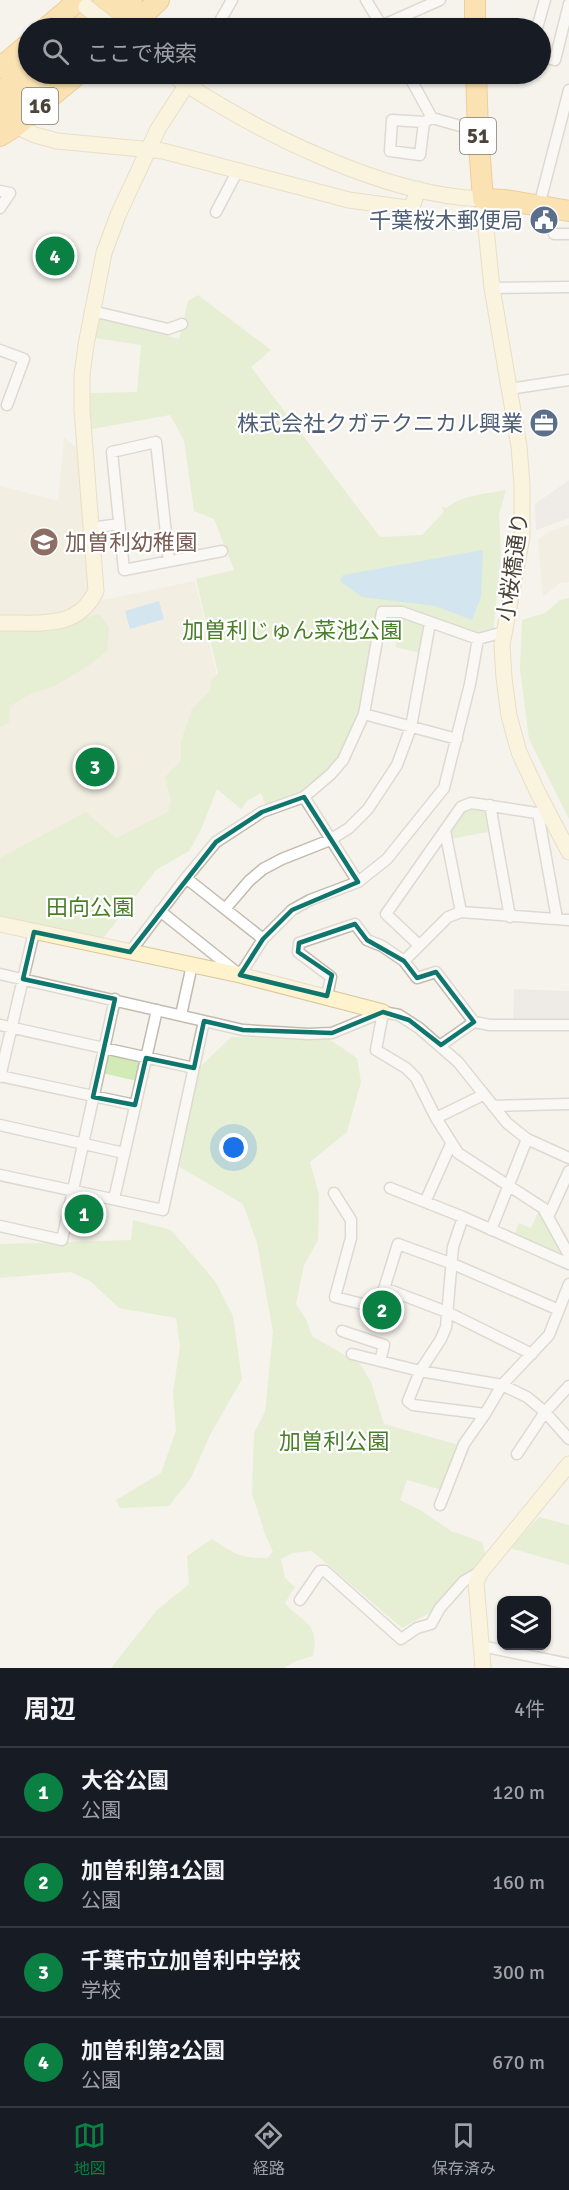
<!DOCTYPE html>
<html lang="ja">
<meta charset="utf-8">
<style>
:root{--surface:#171b24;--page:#242831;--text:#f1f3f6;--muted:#9ea1a6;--line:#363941;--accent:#0b8043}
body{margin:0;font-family:Signika,"Noto Sans JP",sans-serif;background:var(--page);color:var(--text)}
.controls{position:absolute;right:18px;bottom:18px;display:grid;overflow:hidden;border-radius:12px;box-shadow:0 2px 4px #0004}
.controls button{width:54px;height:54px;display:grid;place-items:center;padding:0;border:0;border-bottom:2px solid var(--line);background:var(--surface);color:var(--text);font:30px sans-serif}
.you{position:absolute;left:234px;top:1148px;width:21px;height:21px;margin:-15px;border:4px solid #fff;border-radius:50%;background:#1a73e8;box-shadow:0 0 0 9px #1a73e833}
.badge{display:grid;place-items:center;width:39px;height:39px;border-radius:50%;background:var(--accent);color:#fff;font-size:20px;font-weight:700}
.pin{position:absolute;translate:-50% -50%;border:3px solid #fff;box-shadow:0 2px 6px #0006}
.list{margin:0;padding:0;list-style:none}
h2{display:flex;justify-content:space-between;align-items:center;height:78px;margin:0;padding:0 24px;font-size:26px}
h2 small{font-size:20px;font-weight:400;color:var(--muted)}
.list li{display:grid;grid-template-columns:39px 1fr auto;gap:18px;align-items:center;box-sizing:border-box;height:90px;padding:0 24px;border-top:2px solid var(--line)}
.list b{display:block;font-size:22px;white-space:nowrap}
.list p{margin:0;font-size:20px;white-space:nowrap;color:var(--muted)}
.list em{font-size:20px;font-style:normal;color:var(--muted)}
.icon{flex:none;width:33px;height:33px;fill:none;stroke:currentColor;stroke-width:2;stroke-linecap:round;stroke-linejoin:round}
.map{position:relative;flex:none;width:569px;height:1668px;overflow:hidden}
.search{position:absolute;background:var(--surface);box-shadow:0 2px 4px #0004;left:18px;right:18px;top:18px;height:66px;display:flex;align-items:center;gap:15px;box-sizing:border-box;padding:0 21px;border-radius:33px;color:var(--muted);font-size:22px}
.sheet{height:438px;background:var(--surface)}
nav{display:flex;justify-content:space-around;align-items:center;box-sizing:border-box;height:84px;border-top:2px solid var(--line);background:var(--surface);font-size:16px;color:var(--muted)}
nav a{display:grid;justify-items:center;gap:3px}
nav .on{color:var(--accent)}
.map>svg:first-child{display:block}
</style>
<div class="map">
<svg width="569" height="1668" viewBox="0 0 569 1668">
<rect width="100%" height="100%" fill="#f6f3ec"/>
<path fill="#e6e2dd" d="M569,480V518L536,530L535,504Z"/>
<path fill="#efe8d6" d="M64,437L79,450L90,590L75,612L0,620V486L58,501Z
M569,525V582L560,583L543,597L538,540L548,532Z
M195,581L220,689L169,823L0,875V710L73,634L93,602Z"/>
<path fill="#d2eab5" d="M53,247L62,253L64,259L58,271L44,262Z
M198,295L271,350L251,367L380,537L422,535L444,512L442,507L447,508C458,496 490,493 506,490L499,514L501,556L493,633L479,636L378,609L360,709L346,744L330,767L303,795L267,809L261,793L247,801L241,809L217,789L200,832L189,851L156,870L105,936L96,940L0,917V858L86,812L116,838L168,812L171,802L165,777L181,761V742L192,709L210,691L211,681L218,673L196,579L234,570L214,519L194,511L184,440L170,415L92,429L89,393L137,392L141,345L94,338L99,317L179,339L188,301Z
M569,598V819L529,739L520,670L522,620L545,613L560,600Z
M99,614L109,627L107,651L88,666L53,687L32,693L10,706L9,722L0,727V627L62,625Z
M401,616L418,622L424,628L420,653L395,647Z
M472,807L484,810L488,832L450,839L448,830L463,809Z
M231,1037L329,1039L357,1058L361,1082L347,1132L310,1162L319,1195L318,1240L304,1265L296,1304L306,1319L312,1336L360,1364L371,1382L384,1424L459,1445L442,1490L407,1480L400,1500L420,1510L451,1531L482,1542L486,1556L464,1577L435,1610L402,1628L312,1551L292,1553L281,1559L285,1578L295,1587L285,1603C303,1624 320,1622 313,1656L296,1661L284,1668H111L157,1610L189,1584L187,1556L212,1539C234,1554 240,1558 267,1558L273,1552L265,1534L252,1493L254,1433L265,1412L273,1332L257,1243L243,1204L178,1166L200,1067Z
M111,1053L138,1059L141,1065L137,1081L102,1073L106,1056Z
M80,1198L99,1202L92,1231L69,1227L74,1202Z
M539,1210L565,1253L561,1256L514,1236L519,1223L531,1228Z
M133,1220L171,1230L215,1281L233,1316L242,1379L210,1435L191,1478L169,1506L120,1508L116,1500L161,1473L176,1431L173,1392L180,1346L176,1318L119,1308L90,1281L71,1272L0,1278V1244L131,1240Z
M384,1293H391L380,1329L366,1324L370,1309Z
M539,1517L569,1525V1565L510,1548Z"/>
<path fill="#e5e3e0" d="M514,989L569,991V1023L513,1021Z"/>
<path fill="#a9d4f2" d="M483,550L481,597L472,620L435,606L362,597L340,581L343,575Z
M159,601L164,619L130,629L125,611Z"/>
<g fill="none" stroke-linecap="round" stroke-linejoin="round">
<g stroke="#c2bbae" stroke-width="13">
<path id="street" d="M366,0L383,28
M381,26L440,0
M216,28L232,0
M537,28L545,0
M540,56L555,60L569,4
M408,74L432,118L478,131
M424,122L420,155L390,151L392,120L424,122L432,118
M0,191L10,193L0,208
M539,206L569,90
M216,212L238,170
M554,234H569
M492,288L569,287
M92,311L168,329L182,324
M0,350L24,359L7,405
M509,389L569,380
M92,528L119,524
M169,561L156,442L112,452L124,570L222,551
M364,714L457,739
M304,797L358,882
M490,805L510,917
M538,813L557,919
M445,831L461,912
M186,878L263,939
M225,909L249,881L263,869L282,859L330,840L349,828L368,809L397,765L411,727L430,623
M160,911L240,975L263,939L292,910L310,900L358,882L387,859L444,788L470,684L478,639
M419,945L386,914L461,807L471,803L550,815
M130,952L186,878L216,842L262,812L304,797L331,774L343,760L364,714L382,612H402L478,639L504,632
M404,961L448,917L461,912L569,920
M0,974L243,1030L308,1034L332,1033L383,1012L399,1015L419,1028L458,1062L507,1123L527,1139L569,1158
M327,996L331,977L298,952L299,943L355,924L367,940L382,946L404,961L417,978L436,972L474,1022L490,1025H569
M383,1012L376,1050L406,1068L416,1078L436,1118L458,1153L543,1208L569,1255
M181,1015L192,965
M0,1025L194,1068
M441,1045L474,1022
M0,1076L135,1105
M0,1077L34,932
M493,1106L569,1104
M436,1118L483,1095
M0,1125L124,1153
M0,1175L163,1210L204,1021
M390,1188L463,1217L569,1264
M334,1193L351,1220V1238L335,1297L378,1308L398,1244L453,1264L559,1310
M114,1199L157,1010
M425,1202L451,1144
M463,1217L453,1247L446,1327L441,1339L420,1371L408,1401L413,1405L485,1414
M548,1217L569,1171
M0,1226L62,1240L115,999
M491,1230L527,1139
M384,1288L447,1312L532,1354
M342,1331L384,1345L380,1361
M352,1354L420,1371L502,1385L527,1397L545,1412L569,1439
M517,1454L545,1412L569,1386
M440,1505L464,1444L485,1414L502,1385L549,1335L569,1284
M300,1600L320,1571H325L401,1639L417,1628L431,1624L440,1608L464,1581L480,1572
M481,1646L569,1664"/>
</g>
<g stroke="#d6c79b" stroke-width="17">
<path id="secondary" d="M171,74C253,130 383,196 483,199L492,288L519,446L522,485V537L502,645L504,678L509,716L519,752L538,793L569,852
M16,126L35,135L57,141L163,151L349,200L407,208L413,204L418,189
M0,623C38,622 77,631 96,591L82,410V375L86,345L104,253L118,215L158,129L187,84
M0,924L240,975L383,1012
M483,1668L476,1582L481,1572L569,1464"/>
</g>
<g stroke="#e0a43c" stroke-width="22">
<path id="highway" d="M475,0V28
M46,28L79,0
M79,28L109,0
M102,28L132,0
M130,28L159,0
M0,68L28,44
M476,74L478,131L483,199L505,200L569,211
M0,92L28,70
M0,114L51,74
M0,136L16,126L78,74"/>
</g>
<use href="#street" stroke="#fff" stroke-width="10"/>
<use href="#secondary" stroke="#fff3cd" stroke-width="15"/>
<use href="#highway" stroke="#ffcf6e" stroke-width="20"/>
<g stroke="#d6c79b" stroke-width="17" stroke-linecap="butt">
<path id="secondary-bridge" d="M86,7L113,28"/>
</g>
<use href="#secondary-bridge" stroke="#fff3cd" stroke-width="15"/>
</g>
<path d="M0 0H569V1668H0ZM304,797L358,882L292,910L263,939L240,975L327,996L332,975L298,952L299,943L355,924L367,940L404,961L417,978L436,972L474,1022L441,1045L409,1020L383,1012L332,1033L243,1030L204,1021L194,1068L146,1058L135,1105L93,1097L115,999L23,979L34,932L130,952L216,842L262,812Z" fill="#f6f3ec" fill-opacity=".55" fill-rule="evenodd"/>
<path fill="none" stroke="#0f766e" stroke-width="4.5" stroke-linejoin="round" d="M304,797L358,882L292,910L263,939L240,975L327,996L332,975L298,952L299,943L355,924L367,940L404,961L417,978L436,972L474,1022L441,1045L409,1020L383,1012L332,1033L243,1030L204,1021L194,1068L146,1058L135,1105L93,1097L115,999L23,979L34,932L130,952L216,842L262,812Z"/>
<defs>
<g id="civic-disc" transform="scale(1.5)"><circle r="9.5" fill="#5c6f8a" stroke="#fff"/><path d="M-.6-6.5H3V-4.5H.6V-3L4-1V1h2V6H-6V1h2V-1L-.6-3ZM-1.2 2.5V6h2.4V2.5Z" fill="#fff"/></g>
<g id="office-disc" transform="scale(1.5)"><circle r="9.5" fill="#5c6f8a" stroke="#fff"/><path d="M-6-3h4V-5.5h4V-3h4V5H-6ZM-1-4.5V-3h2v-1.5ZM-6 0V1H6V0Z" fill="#fff"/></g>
<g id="school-disc" transform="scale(1.5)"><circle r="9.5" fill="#8d6e63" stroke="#fff"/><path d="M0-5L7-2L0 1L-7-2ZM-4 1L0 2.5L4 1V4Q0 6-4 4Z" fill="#fff"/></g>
</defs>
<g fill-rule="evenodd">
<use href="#civic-disc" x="544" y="220"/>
<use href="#office-disc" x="544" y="423"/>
<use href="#school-disc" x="44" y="542"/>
</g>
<g text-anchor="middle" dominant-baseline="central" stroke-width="4.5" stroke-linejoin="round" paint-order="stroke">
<g fill="#fff" stroke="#817c74" stroke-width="1.5">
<rect x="22" y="88" width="36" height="36" rx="4.5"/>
<rect x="460" y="118" width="36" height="36" rx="4.5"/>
</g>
<g font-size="21" font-weight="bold" fill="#4b4439">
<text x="40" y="106">16</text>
<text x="478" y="136">51</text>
</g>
<g font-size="22" fill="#4e5e75" stroke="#fff" text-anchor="end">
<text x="523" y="220">千葉桜木郵便局</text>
<text x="523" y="423">株式会社クガテクニカル興業</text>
</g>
<g font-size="22" fill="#785e54" stroke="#fff" text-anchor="start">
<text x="65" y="542">加曽利幼稚園</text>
</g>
<g font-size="22" fill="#4b4439" stroke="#fff">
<text transform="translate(513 567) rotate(-82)">小桜橋通り</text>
</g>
<g font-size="22" fill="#4a7f2a" stroke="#fff">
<text x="292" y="630">加曽利じゅん菜池公園</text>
<text x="90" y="907">田向公園</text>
<text x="334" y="1441">加曽利公園</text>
</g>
</g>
</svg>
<div class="controls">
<button><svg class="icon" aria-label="layers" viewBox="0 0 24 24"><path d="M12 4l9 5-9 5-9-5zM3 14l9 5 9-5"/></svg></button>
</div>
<div class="you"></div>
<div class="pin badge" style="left:84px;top:1214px">1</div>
<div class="pin badge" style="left:382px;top:1310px">2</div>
<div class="pin badge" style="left:95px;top:767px">3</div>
<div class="pin badge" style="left:55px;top:256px">4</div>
<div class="search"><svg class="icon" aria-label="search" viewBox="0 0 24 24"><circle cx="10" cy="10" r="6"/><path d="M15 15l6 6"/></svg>ここで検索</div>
</div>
<section class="sheet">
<h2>周辺<small>4件</small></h2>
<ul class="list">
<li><span class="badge">1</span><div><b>大谷公園</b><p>公園</p></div><em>120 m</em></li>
<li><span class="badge">2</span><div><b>加曽利第1公園</b><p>公園</p></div><em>160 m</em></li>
<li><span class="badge">3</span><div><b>千葉市立加曽利中学校</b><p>学校</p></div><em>300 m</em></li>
<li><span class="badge">4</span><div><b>加曽利第2公園</b><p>公園</p></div><em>670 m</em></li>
</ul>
</section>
<nav>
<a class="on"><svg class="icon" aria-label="map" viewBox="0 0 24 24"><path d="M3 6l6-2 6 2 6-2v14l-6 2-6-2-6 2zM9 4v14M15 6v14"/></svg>地図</a>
<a><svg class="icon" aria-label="directions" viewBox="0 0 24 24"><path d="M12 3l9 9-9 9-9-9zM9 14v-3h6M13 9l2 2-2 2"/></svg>経路</a>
<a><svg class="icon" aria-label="saved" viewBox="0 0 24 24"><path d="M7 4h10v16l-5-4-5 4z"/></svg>保存済み</a>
</nav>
